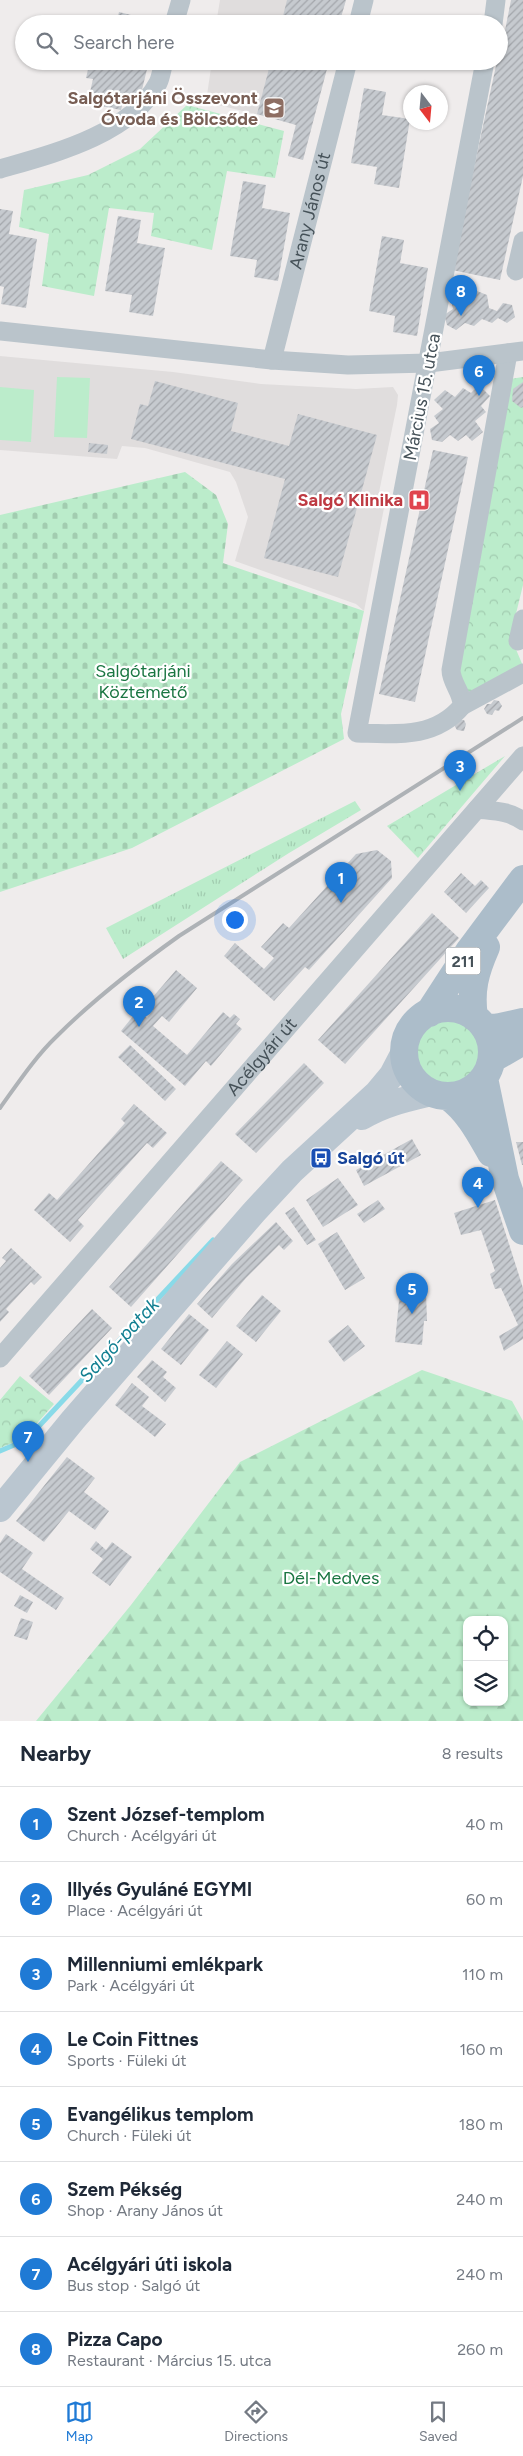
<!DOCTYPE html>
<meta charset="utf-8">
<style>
:root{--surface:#fff;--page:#f6f6f7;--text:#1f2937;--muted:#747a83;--line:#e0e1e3;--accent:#1f7ad5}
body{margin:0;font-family:Figtree,sans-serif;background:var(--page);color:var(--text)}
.controls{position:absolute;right:15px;bottom:15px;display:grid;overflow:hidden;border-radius:10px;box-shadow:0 1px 4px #0004}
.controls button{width:45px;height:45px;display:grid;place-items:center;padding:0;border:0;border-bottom:1px solid var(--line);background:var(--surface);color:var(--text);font:25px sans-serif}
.compass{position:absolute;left:403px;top:85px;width:45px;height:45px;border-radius:50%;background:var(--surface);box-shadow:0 1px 4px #0004;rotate:164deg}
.you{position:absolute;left:234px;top:919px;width:18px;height:18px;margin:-12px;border:4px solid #fff;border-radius:50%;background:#1a73e8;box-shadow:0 0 0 8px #1a73e833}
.badge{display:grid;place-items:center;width:32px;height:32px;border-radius:50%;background:var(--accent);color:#fff;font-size:16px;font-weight:700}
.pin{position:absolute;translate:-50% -41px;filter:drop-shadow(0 1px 2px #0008)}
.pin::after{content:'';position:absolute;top:26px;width:18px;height:15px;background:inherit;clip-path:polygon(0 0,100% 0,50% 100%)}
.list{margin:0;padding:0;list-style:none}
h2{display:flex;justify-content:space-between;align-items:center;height:65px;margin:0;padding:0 20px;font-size:21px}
h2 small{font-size:16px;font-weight:400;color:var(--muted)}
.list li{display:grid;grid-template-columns:32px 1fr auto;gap:15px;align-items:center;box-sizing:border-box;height:75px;padding:0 20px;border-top:1px solid var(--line)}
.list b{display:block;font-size:19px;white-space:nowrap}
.list p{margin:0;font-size:16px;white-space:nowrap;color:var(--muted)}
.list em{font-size:16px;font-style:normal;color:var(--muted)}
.icon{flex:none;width:28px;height:28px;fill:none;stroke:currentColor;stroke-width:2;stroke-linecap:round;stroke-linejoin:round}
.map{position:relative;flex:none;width:523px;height:1721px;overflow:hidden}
.search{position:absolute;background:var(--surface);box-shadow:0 1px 4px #0004;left:15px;right:15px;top:15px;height:55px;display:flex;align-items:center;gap:12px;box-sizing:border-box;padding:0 18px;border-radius:28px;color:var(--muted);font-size:19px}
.sheet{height:665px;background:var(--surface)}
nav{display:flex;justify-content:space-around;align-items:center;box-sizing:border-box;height:70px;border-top:1px solid var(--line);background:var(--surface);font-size:14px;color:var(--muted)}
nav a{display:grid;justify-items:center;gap:2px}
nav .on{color:var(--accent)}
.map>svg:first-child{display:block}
</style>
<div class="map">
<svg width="523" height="1721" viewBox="0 0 523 1721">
<defs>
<pattern id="grass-tufts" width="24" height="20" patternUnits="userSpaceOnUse" patternTransform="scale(1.25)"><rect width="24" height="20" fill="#bbeccb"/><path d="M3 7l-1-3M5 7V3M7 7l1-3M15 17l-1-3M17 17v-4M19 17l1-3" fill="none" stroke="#a2ccb0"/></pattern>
<pattern id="forest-firs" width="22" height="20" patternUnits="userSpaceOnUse" patternTransform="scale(1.25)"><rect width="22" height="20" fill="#bbeccb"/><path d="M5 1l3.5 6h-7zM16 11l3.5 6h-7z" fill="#a2ccb0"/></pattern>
<pattern id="cemetery-stones" width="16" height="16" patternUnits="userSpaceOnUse" patternTransform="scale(1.25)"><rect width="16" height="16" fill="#bbeccb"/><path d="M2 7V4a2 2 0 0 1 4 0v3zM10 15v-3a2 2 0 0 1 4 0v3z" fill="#a2ccb0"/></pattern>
<pattern id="park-crowns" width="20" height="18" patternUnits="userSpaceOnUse" patternTransform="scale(1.25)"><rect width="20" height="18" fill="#bbeccb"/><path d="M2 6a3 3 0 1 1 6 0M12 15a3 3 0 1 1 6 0" fill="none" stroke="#a2ccb0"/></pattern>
<pattern id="building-hatch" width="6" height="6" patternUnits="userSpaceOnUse" patternTransform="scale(1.25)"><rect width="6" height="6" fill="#c6cacf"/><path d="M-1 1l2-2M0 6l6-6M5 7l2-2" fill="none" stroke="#a3a6ab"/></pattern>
</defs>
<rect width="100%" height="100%" fill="#efecec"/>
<path fill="#e0dddd" d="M220,0H346L339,24H216Z
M212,61H329L303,160L288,156L296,124L206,102Z
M0,356L173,372L261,384L356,389L393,387L398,395L397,405L376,507L384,508L364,611L356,604L235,561L248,517L236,482L230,472L145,448L122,446L117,459L0,450Z"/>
<path fill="url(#grass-tufts)" d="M355,801L361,810L289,853L123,959L106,928Z"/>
<path fill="url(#forest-firs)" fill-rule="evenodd" d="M422,1370L512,1401L523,1421V1721H36L131,1605L240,1462ZM467,1620H504V1702H467Z"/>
<path fill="url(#cemetery-stones)" d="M185,472L216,495L228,524L223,563L364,611L341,714L344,739L132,848L0,892V515Z"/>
<path fill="url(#park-crowns)" d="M187,105L284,131L275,178L227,171L212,250L151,236L154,213L109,208L94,296L42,286L49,234L19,227L24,190L88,175L140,149Z
M523,377V585L512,630L515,647L523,666L468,693L458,677L510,379Z
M505,756L418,858L387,826Z
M450,1008C466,1011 490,1024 492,1043C492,1049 487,1059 485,1065C483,1071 482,1078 479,1083C471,1098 451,1097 438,1093C427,1091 418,1088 412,1079C390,1044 413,1012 450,1008Z
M20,1376L54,1404L24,1438L0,1448V1400Z"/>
<path fill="#bbeccb" d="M57,377L90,378L87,438L54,437Z
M0,387L34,390L31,442L0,440Z"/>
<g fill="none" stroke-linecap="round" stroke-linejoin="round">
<path stroke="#89dae8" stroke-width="5" d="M0,1451L26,1440L213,1240"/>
</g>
<path fill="url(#building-hatch)" d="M287,0H346L339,24H281Z
M511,0H523V176L500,280L452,270L497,61H499Z
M119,12L139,17L137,24H116Z
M90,61H149L139,102L124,98L121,110L101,106L104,96L90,92L93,79L86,78Z
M271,61H329L303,160L288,156L296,125L257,114Z
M364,88L386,92L382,115L410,119L399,188L374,184L377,167L351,163Z
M243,181L266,185L262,208L290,213L278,281L254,277L257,260L230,256Z
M0,209L13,211L9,234L37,239L26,308L1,304L4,287L0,286Z
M118,216L141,220L137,243L165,248L153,316L129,312L132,295L105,291Z
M382,236L404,240L400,263L428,268L417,336L393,332L395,316L369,311Z
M477,291L487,295L489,308L497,311L503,303L512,305L515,317L507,323L498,318L492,323L482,319L474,326L465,323L456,330L447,325L444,315L453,309L451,299L458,294L468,299Z
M155,381L238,403L231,431L289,446L298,414L377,435L338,577L264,558L285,479L131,439L140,404L148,406Z
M523,382V407L521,408L512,401L513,389Z
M479,385L490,396L481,406L486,412L475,421L483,432L472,441L466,435L458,441L450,435L442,442L432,440L430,429L439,423L434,416L443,409L434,400L445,390L455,397L463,388L471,393Z
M89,443L108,445L107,454L88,452Z
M433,450L468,457L415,702L379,694Z
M494,700L499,701L502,706L499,711L495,710L492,715L487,714L484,709L487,704H491Z
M457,720H464L466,724L464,731L457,730L454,725Z
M377,850L391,861L392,878L309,970L305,967L274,1001L224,956L235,943L264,969L274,958L261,947L283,923L289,928L356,854Z
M461,873L475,886L481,880L489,888L466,913L444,892Z
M432,913L459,938L345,1064L318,1040Z
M176,970L197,988L169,1022L162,1016L153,1026L187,1055L223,1012L230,1018L234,1014L240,1019L236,1024L242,1029L211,1066L206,1061L185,1086L121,1031L138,1010L147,1018L153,1010L146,1005Z
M130,1045L176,1089L165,1101L118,1057Z
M304,1063L324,1083L256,1153L235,1134Z
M134,1104L167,1133L153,1148L147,1143L78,1220L84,1226L70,1242L34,1210L49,1193L57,1200L125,1123L121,1119Z
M412,1139L421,1155L364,1186L356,1170Z
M516,1142H523V1165H522Z
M221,1161L243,1180L131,1307L109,1287Z
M338,1178L358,1205L323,1227L306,1200Z
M378,1200L385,1209L364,1223L357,1214Z
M495,1200L523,1288V1339L504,1351L499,1336L518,1325L501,1288L495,1289L490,1274L495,1271L481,1230L461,1235L454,1213Z
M294,1207L316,1240L307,1245L285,1213Z
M276,1222L293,1241L284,1250L279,1245L246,1278L212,1318L197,1304L232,1264Z
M337,1232L365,1278L345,1290L318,1244Z
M11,1248L42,1277L34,1285L31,1282L6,1309L9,1312L0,1322V1268L6,1261L2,1258Z
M410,1282L420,1283V1291L426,1292L427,1321H424L422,1345L395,1342L400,1290H409Z
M262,1295L281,1311L256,1342L236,1326Z
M92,1309L112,1328L49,1395L29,1376Z
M189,1314L209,1330L181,1365L161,1349Z
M348,1325L365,1346L344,1362L328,1341Z
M227,1341L243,1354L216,1388L199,1375Z
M152,1360L167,1372L163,1377L176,1388L165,1402L137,1377Z
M132,1383L149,1397L142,1406L166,1424L155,1437L115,1405Z
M67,1457L95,1478L84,1492L109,1511L95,1530L69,1511L44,1542L16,1521Z
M6,1534L33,1553L22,1569L64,1598L56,1610L0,1572V1543Z
M96,1541L106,1550L112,1542L132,1557L110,1586L92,1573L103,1559L90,1549Z
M20,1595L33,1602L27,1613L14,1606Z
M21,1618L33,1622L27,1640L14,1636Z"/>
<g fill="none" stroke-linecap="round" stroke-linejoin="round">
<g stroke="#bac4cb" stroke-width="19">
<path d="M174,24L181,0"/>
<path d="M358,24L364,0"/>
<path d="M493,24L496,0"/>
<path d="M485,61L357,733C395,734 435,739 462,706C463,693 451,683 451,670L508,353"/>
<path d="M0,169C52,154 130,135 158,83C161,77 162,68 164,61"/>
<path d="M516,271L523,241"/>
<path d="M0,331L272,360L348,365L429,363L523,351"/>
<path id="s1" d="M272,360L348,61"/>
<path d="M518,641L523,619"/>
<path d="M462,706L523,673"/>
<path d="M477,809C493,811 510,811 523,821"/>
<path id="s2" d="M0,1358L523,756"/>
</g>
<path stroke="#bac6d0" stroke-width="26" d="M362,1117C383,1104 406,1099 431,1093
M0,1509L73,1420L254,1212L292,1171L377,1093L392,1075L403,1054"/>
<path stroke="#acbdca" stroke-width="28" d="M404 1052a44 44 0 1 1 88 0a44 44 0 1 1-88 0Z
M429,1013L470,950L523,879
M474,1017C470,990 475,972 486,947
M484,1027L496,1028L523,1022
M492,1059L523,1041
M484,1078L505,1179L523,1231
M449,1097C468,1111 479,1132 491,1153"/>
<path stroke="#aeb2b6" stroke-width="4" d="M0,1108C18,1083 35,1057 57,1036C94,999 137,966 179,936L523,718"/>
</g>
<defs>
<g id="school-square" transform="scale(1.125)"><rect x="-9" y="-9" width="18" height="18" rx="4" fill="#8d6e63" stroke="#fff"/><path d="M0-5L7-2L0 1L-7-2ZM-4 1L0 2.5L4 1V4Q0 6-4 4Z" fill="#fff"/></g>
<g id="hospital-square" transform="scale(1.125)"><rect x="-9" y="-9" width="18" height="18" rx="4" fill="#e0444e" stroke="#fff"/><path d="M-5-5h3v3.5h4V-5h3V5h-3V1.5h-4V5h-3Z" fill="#fff"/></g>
<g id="bus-square" transform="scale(1.125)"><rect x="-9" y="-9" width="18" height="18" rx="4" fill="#1a4fb4" stroke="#fff"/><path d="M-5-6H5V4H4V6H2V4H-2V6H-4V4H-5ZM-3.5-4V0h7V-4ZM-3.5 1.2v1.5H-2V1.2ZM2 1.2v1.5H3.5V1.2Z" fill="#fff"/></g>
</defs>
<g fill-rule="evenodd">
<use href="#school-square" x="274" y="108"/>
<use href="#hospital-square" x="419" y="500"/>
<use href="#bus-square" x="321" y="1158"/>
</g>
<g text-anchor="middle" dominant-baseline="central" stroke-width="4.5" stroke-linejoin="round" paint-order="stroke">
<rect fill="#fff" stroke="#7d858a" stroke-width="1" x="445.5" y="947.5" width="35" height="27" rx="4"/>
<g font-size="16" font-weight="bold" fill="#455158">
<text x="463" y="961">211</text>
</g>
<g font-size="18" font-weight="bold" fill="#785e54" stroke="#fff" text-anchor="end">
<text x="258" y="98">Salgótarjáni Összevont<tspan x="258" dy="21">Óvoda és Bölcsőde</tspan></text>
</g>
<g font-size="18" fill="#455158" stroke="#fff">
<text stroke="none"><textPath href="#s1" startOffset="154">Arany János út</textPath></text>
<text transform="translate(422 397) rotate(-79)">Március 15. utca</text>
<text stroke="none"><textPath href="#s2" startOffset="399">Acélgyári út</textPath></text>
</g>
<g font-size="18" font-weight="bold" fill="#be3a42" stroke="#fff" text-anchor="end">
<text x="403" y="500">Salgó Klinika</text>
</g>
<g font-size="18" fill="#1a7642" stroke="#fff">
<text x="143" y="671">Salgótarjáni<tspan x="143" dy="21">Köztemető</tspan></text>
<text x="331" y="1578">Dél-Medves</text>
</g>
<g font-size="18" font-weight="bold" fill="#164399" stroke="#fff" text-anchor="start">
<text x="337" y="1158">Salgó út</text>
</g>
<g font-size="19" font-style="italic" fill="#117f91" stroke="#fff">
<text transform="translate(119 1340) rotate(-47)">Salgó-patak</text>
</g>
</g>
</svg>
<div class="controls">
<button><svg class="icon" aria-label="locate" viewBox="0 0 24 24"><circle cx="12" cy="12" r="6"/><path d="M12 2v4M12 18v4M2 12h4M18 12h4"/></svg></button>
<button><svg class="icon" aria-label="layers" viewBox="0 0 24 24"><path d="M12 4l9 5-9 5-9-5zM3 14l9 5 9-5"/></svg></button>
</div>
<svg class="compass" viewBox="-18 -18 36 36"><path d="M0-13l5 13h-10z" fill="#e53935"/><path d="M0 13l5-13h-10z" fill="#747a83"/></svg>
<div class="you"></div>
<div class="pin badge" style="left:341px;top:903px">1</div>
<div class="pin badge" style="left:139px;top:1027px">2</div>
<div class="pin badge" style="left:460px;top:791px">3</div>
<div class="pin badge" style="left:478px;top:1208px">4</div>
<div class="pin badge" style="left:412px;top:1314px">5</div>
<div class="pin badge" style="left:479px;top:396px">6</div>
<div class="pin badge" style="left:28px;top:1462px">7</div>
<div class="pin badge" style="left:461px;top:316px">8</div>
<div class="search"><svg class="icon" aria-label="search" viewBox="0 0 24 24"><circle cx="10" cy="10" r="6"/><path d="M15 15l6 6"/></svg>Search here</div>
</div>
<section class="sheet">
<h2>Nearby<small>8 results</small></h2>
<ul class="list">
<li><span class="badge">1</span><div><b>Szent József-templom</b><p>Church · Acélgyári út</p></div><em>40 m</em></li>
<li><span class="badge">2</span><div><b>Illyés Gyuláné EGYMI</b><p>Place · Acélgyári út</p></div><em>60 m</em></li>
<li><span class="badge">3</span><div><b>Millenniumi emlékpark</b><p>Park · Acélgyári út</p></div><em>110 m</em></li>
<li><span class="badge">4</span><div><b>Le Coin Fittnes</b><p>Sports · Füleki út</p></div><em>160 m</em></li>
<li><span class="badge">5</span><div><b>Evangélikus templom</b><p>Church · Füleki út</p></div><em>180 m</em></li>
<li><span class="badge">6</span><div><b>Szem Pékség</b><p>Shop · Arany János út</p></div><em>240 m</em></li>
<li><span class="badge">7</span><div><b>Acélgyári úti iskola</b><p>Bus stop · Salgó út</p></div><em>240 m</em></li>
<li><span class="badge">8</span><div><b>Pizza Capo</b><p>Restaurant · Március 15. utca</p></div><em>260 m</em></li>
</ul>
</section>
<nav>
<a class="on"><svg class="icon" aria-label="map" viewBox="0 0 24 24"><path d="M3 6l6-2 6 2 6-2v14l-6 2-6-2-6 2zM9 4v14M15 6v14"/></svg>Map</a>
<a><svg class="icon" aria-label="directions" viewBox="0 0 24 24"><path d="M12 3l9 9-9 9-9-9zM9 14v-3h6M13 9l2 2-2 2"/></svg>Directions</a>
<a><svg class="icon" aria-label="saved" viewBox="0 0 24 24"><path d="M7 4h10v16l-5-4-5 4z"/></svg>Saved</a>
</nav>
